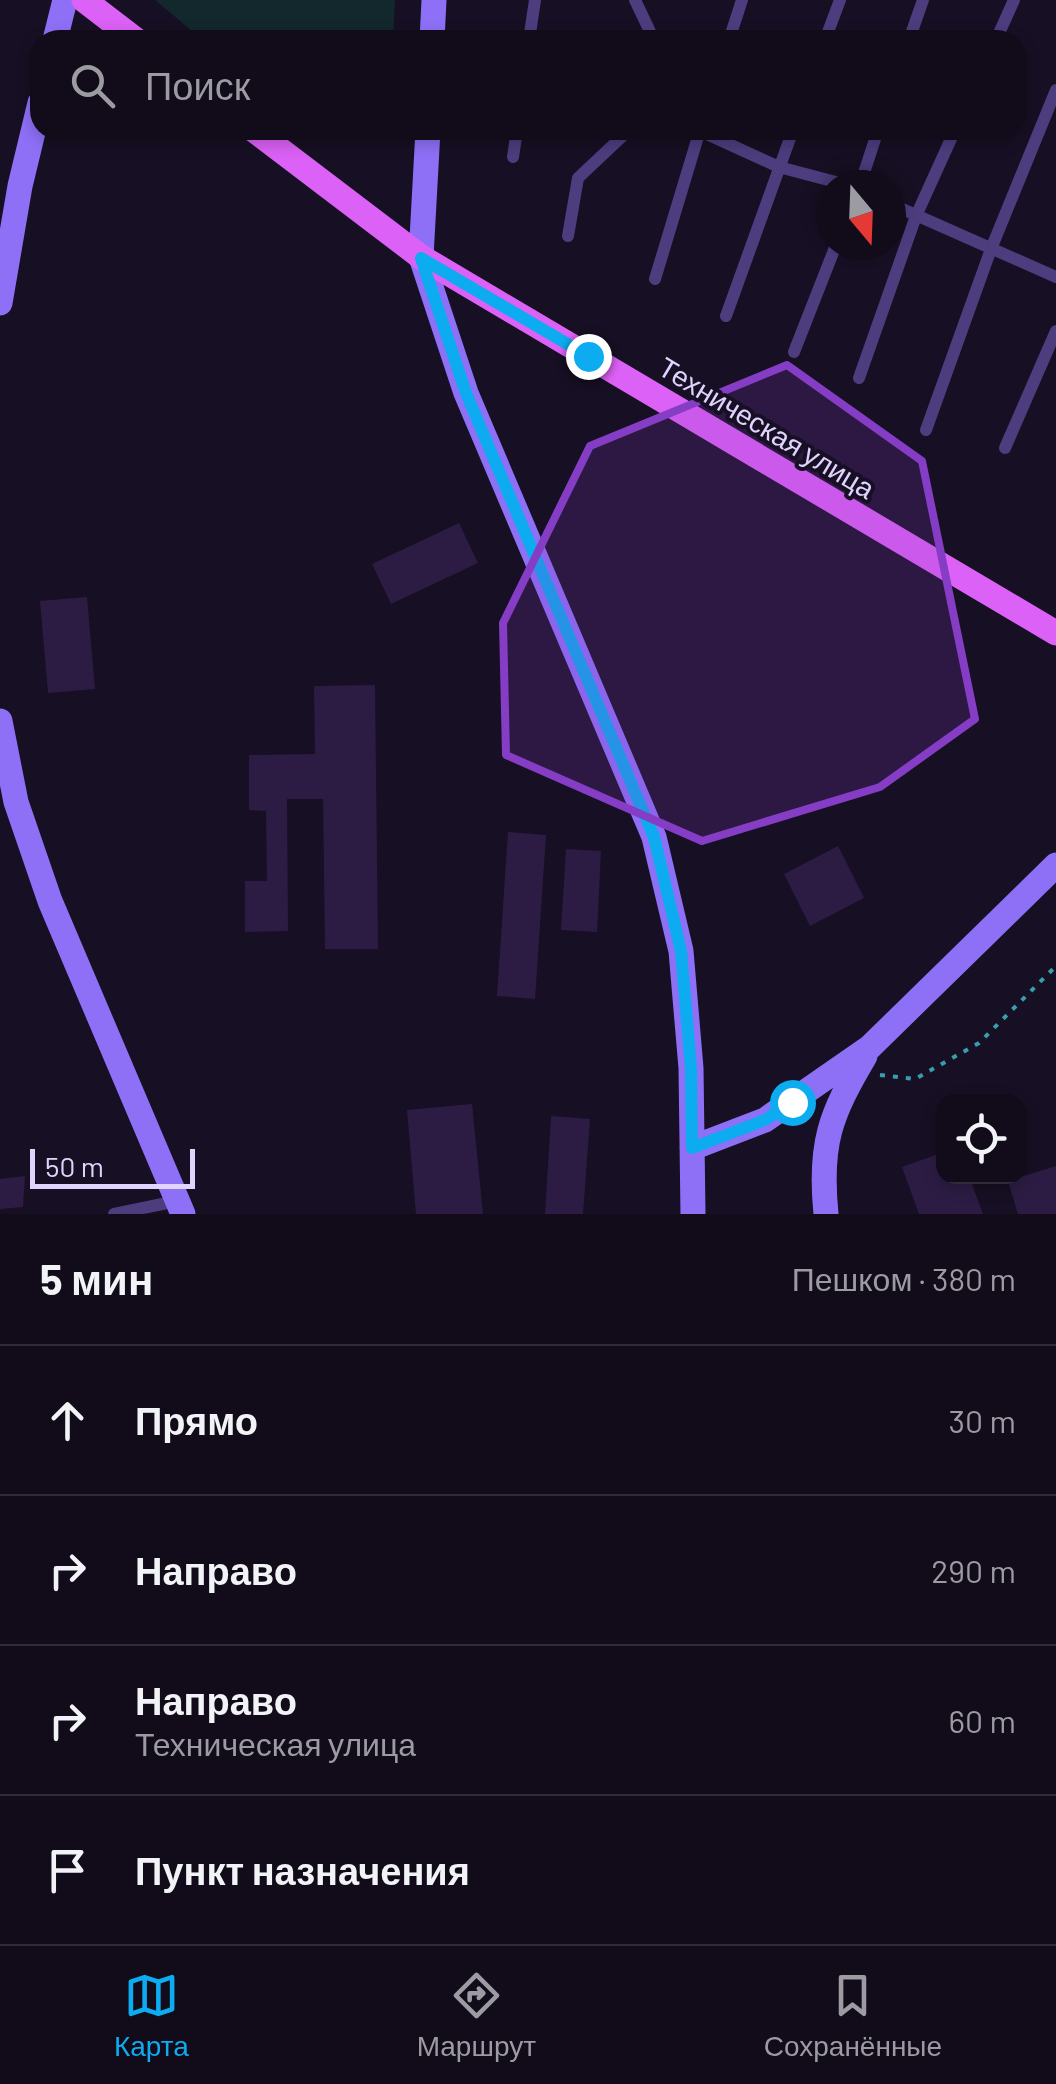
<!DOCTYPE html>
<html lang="ru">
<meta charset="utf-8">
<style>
:root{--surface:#110b1a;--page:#1a1423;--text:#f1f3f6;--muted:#9c9ba2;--line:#302b39;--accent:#0dabef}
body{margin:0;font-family:Barlow,sans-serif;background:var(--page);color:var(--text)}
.controls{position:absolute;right:30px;bottom:30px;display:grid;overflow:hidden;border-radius:20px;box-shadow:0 5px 15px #0003}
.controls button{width:90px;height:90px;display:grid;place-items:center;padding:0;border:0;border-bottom:2px solid var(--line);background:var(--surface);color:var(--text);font:50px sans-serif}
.compass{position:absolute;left:816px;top:170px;width:90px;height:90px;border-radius:50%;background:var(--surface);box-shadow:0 5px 15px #0003;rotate:161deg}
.scale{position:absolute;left:30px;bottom:25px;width:165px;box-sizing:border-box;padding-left:10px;border:5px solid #e0d3fd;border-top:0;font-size:28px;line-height:35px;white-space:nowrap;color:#e0d3fd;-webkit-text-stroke:8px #170f23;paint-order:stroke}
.stop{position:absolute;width:30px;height:30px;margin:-22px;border:8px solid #0dabef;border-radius:50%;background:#fff}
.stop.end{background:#0dabef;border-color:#fff;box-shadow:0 2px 10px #0008}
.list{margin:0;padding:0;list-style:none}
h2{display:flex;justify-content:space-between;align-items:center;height:130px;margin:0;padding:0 40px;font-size:42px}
h2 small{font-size:32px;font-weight:400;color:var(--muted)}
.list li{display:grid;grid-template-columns:65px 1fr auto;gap:30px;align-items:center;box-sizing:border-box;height:150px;padding:0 40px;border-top:2px solid var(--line)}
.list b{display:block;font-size:38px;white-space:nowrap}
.list p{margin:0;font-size:32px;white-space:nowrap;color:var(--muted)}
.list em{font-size:32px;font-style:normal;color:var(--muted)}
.icon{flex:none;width:55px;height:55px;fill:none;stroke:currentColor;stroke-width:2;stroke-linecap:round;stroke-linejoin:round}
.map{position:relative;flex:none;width:1056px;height:1214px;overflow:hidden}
.search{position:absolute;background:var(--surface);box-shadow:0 5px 15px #0003;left:30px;right:30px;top:30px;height:110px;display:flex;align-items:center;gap:25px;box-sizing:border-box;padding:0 35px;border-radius:30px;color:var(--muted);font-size:38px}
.sheet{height:730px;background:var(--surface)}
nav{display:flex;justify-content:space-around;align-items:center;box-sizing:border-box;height:140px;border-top:2px solid var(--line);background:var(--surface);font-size:28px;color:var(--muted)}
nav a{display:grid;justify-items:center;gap:5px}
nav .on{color:var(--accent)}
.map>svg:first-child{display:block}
</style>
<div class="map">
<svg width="1056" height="1214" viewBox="0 0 1056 1214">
<rect width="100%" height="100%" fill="#170f23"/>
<path fill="#13282c" d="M155,0H395L393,40H203Z"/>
<path fill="#2c1c43" d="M459,523L478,563L391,604L372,564Z
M87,597L95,689L48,693L40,601Z
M375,685L378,949H325L323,799H287L288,931L245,932V881H267L266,811L249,810V755L315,754L314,686Z
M508,832L546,835L535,999L497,996Z
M838,846L864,898L810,926L784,874Z
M566,849L601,851L597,932L561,930Z
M472,1104L483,1214H416L407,1110Z
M551,1116L590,1119L583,1214H545Z
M944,1152V1176H969L983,1214H919L902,1167Z
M1056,1166V1214H1018L1008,1181Z
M25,1176L23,1207L0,1209V1179Z"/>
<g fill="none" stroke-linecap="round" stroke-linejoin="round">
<path stroke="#359eaf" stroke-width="4" stroke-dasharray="5 8" stroke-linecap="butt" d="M880,1075L915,1079L979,1043L1056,966"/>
<path stroke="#4d3d7f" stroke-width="12" d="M635,0L654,40
M529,40L535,0
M729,40L742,0
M825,40L840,0
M909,40L923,0
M996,40L1014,0
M698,130L779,167L847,185
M513,157L517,130
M860,185L878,130
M891,204L1056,277
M568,236L578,178L629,130
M655,279L700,130
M726,316L793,130
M794,352L836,245
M859,378L916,216L955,130
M926,430L991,249L1056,90
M1005,448L1056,331
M114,1214L177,1201"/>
<path stroke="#8e70f7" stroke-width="25" d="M55,40L65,0
M432,40L434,0
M428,130L421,257L466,393L654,837L681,951L691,1068L693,1214
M0,303L20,186L40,103
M0,721L16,802L50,901L183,1214
M692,1148L765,1120L870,1047L1056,865
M826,1214C819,1144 830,1115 865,1056"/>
<path stroke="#dc61f6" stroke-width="25" d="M84,0L136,40
M254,130L421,257L1056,633"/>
</g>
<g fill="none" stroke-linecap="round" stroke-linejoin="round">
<path stroke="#0dabef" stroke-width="12" d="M588,356L421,258L466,393L654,837L681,951L691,1068L692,1148L765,1120L792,1102"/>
</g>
<path fill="#853dc5" fill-opacity="0.2" stroke="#853dc5" stroke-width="8" stroke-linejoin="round" d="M787,365L922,461L975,719L880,787L702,841L506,755L503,623L590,446Z"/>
<g text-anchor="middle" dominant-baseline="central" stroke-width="8" stroke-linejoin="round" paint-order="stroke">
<g font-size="28" fill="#e0d3fd" stroke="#170f23">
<text transform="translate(767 427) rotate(31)">Техническая улица</text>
</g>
</g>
</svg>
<div class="controls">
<button><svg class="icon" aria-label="locate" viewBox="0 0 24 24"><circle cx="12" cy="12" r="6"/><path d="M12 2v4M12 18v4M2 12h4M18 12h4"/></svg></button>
</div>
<svg class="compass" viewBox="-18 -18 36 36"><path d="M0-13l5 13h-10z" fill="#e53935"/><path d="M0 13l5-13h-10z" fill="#9c9ba2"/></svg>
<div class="scale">50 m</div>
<div class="stop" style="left:792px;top:1102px"></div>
<div class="stop end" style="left:588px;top:356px"></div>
<div class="search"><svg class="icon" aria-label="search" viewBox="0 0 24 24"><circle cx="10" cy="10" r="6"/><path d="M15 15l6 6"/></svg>Поиск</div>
</div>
<section class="sheet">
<h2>5 мин<small>Пешком · 380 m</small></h2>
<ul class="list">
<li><svg class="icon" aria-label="ahead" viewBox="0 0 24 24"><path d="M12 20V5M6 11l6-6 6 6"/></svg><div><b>Прямо</b></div><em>30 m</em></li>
<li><svg class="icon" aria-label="right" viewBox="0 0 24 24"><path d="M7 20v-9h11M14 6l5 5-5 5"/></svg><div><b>Направо</b></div><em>290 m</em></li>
<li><svg class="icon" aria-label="right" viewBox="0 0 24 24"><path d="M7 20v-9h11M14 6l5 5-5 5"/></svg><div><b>Направо</b><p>Техническая улица</p></div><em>60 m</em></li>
<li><svg class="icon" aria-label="arrive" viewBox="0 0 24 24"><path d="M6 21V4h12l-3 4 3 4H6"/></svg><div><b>Пункт назначения</b></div></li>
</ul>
</section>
<nav>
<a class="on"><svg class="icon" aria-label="map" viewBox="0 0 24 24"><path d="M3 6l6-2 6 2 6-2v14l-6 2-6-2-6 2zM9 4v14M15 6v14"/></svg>Карта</a>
<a><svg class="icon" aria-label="directions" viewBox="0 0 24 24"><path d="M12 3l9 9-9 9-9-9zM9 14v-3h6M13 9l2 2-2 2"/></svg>Маршрут</a>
<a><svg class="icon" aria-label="saved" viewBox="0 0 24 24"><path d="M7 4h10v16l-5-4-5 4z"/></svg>Сохранённые</a>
</nav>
